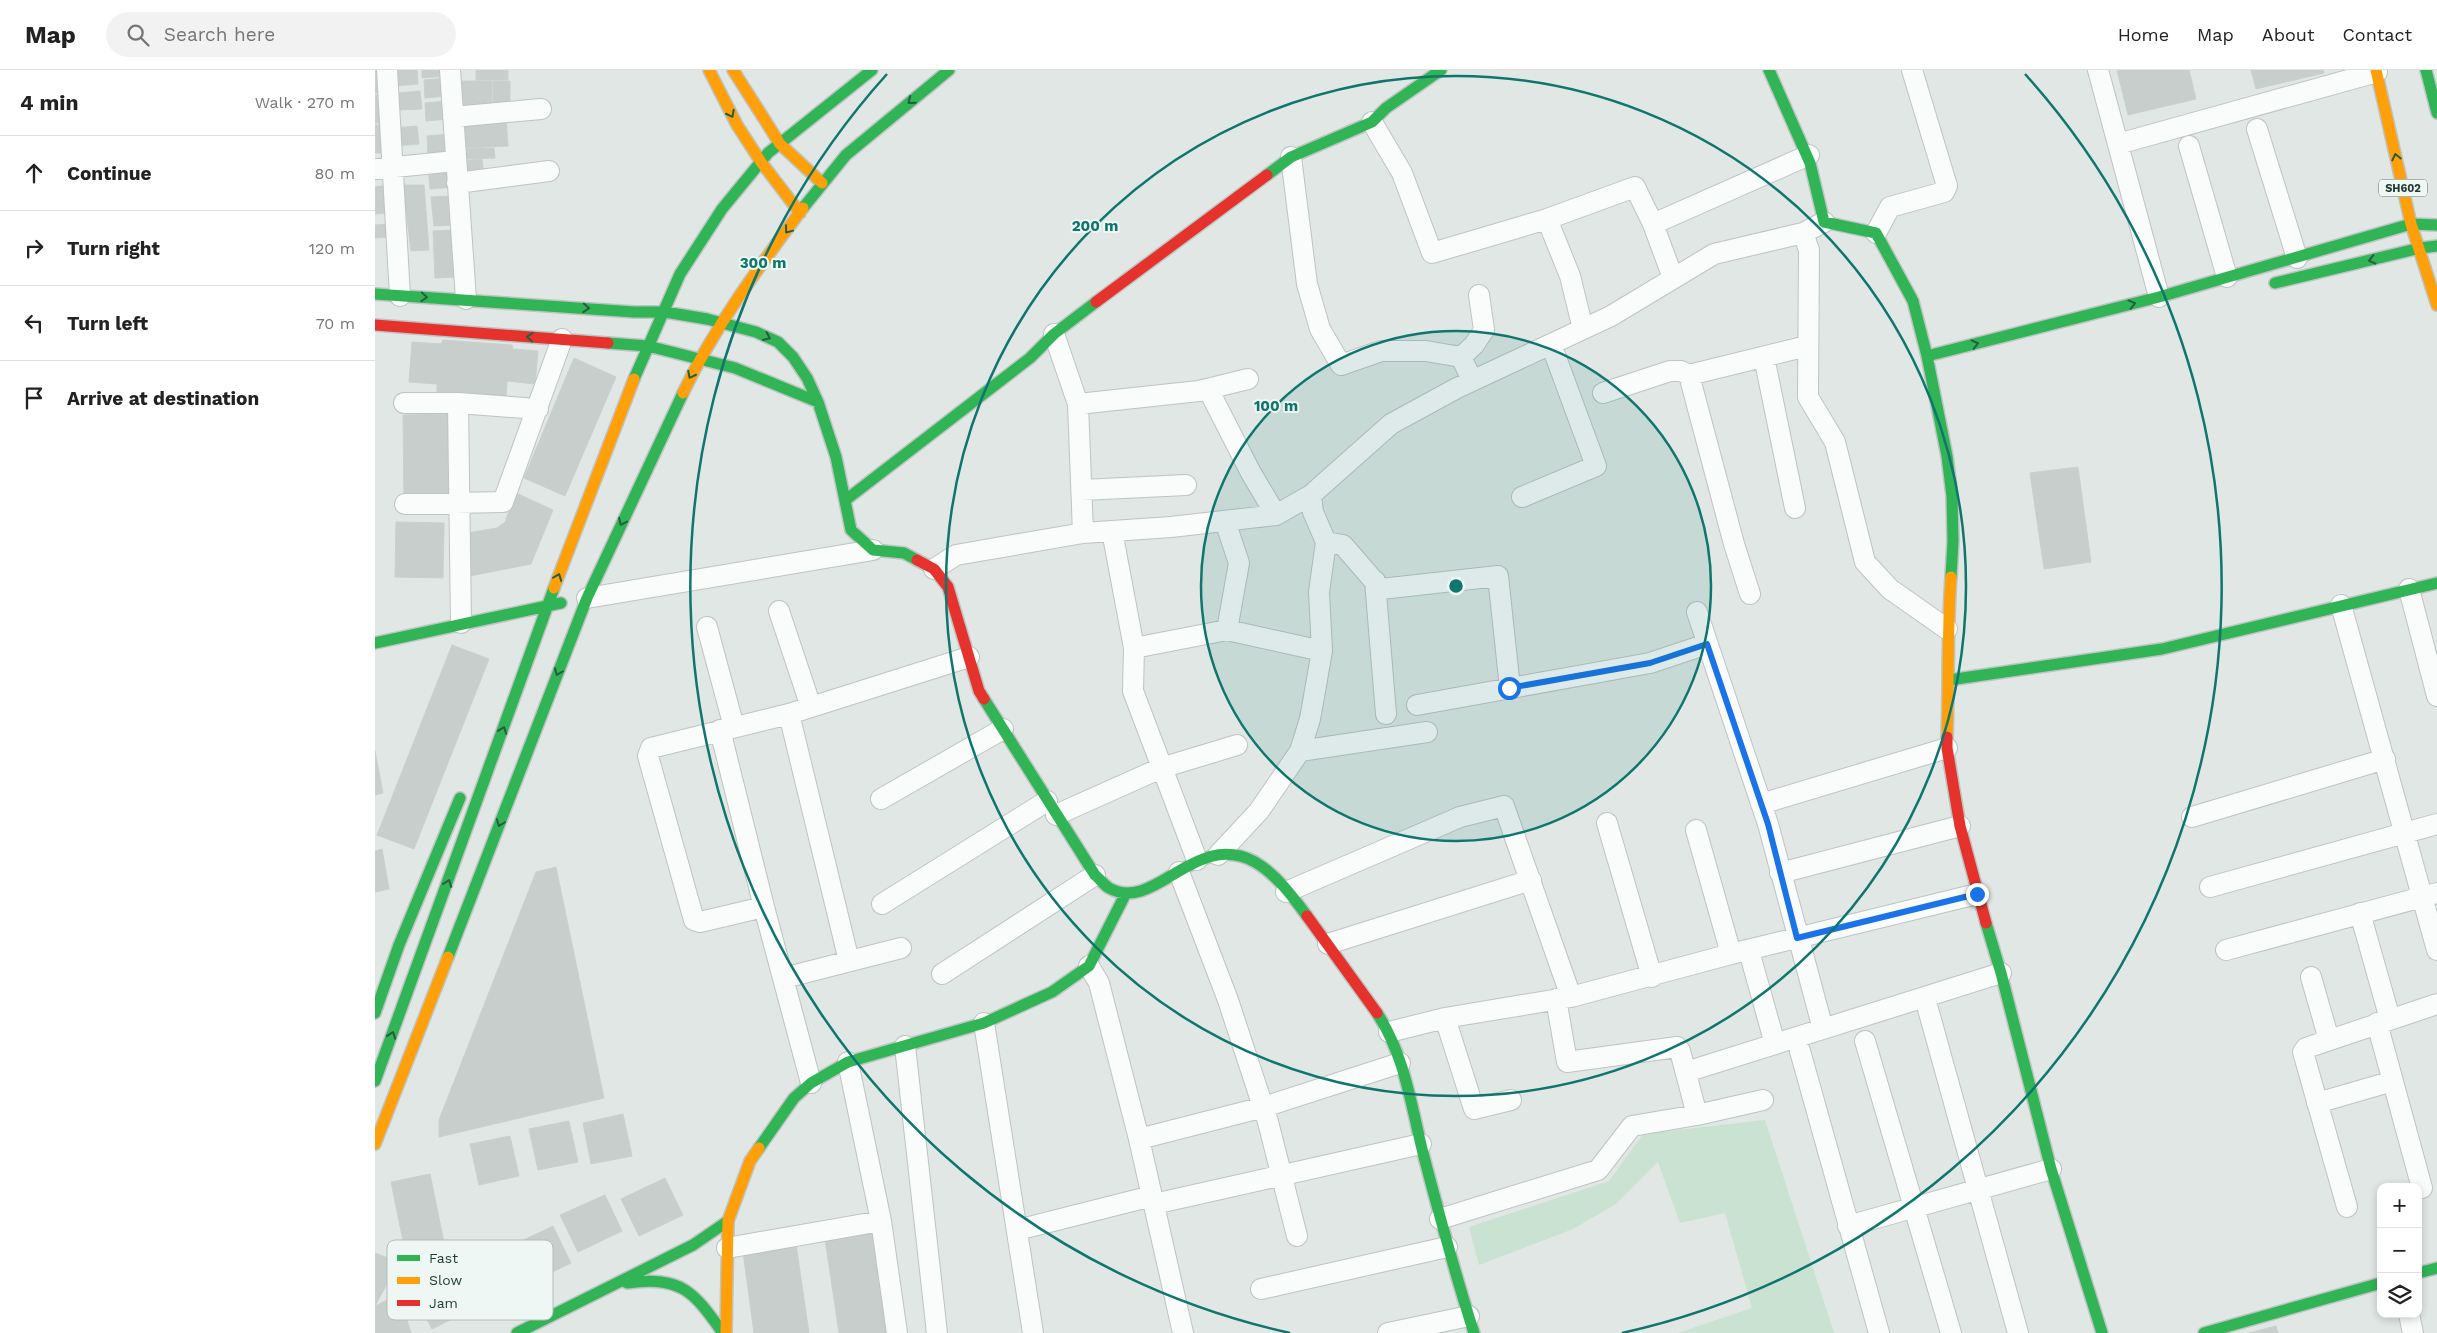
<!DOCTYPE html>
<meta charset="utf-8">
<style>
:root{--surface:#fff;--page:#f2f2f2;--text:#222;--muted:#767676;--line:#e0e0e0}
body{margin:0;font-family:"Work Sans",sans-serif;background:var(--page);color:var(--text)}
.controls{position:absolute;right:15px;bottom:15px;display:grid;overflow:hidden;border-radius:10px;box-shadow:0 2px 8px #0003}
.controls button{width:45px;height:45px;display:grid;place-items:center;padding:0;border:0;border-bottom:1px solid var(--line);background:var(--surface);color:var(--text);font:25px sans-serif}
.stop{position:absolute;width:15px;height:15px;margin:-11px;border:4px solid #1a73e8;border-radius:50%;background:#fff}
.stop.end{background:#1a73e8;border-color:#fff;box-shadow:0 1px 5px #0008}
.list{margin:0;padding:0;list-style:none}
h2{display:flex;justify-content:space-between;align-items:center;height:65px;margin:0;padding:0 20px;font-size:21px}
h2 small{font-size:16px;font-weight:400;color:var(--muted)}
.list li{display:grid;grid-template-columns:32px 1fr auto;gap:15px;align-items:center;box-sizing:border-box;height:75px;padding:0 20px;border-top:1px solid var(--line)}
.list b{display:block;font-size:19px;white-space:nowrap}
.list em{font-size:16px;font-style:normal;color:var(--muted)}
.icon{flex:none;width:28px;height:28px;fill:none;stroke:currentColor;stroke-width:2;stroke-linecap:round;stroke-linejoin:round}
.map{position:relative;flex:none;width:2062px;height:1263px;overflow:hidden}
header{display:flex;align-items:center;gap:30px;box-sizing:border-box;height:70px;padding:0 25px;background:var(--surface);border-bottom:1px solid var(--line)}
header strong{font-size:24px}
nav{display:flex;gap:28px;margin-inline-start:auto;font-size:18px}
.search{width:350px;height:45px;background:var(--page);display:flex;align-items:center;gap:12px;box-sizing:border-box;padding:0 18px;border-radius:28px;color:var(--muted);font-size:19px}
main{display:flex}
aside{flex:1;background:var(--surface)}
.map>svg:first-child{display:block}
</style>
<header>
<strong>Map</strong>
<div class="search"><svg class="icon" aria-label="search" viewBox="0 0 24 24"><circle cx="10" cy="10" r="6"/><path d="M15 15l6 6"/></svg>Search here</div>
<nav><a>Home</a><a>Map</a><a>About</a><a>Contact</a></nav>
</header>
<main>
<aside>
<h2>4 min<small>Walk · 270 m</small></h2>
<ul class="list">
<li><svg class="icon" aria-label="ahead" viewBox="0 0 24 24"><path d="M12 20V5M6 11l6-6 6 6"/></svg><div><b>Continue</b></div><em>80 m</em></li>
<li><svg class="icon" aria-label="right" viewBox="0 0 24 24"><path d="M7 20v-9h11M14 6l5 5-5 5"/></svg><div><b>Turn right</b></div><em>120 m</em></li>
<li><svg class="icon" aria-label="left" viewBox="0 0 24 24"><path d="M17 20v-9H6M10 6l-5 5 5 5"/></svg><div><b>Turn left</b></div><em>70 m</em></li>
<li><svg class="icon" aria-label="arrive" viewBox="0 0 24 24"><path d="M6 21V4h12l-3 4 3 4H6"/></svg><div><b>Arrive at destination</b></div></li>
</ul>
</aside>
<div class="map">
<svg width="2062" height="1263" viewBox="0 0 2062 1263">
<rect width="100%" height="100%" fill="#e1e7e4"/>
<path fill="#c9e2d1" d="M1390,1050L1459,1263H1303L1377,1238L1350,1143L1305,1153L1283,1092L1241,1134L1198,1159L1104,1195L1094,1157L1234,1111L1268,1064Z"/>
<path fill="#c8cecc" stroke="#cad0cd" d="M0,0H4V23H0Z
M20,0H42L43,14L21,16Z
M47,0H69L70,6L47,8Z
M101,0H133V10H101Z
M1742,0H1814L1821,29L1753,45Z
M1876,0H1948L1949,3L1881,19Z
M71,8L73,26L50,28L49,10Z
M83,11H117V38H83Z
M118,11H135V35H118Z
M45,21L47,39L24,40L23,23Z
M0,25H5V53H0Z
M72,31L74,49L51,51L50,33Z
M131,47L133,76L88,78L87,50Z
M0,55H5L6,83H0Z
M42,56L44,74L21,76L20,58Z
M74,64L76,82L53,84L52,66Z
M119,78L120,88L87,89V79Z
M107,89L109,107L86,109L85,91Z
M76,95L78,117L55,119L53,96Z
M13,115L15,143L0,144V117Z
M28,115H49L54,180L36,181Z
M77,126L79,155L59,156L56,127Z
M17,154V167L0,168V155Z
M79,160L81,207L60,208L58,161Z
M68,270L137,275L138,279L163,281L160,314L132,311L131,329L62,323V314L34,312L37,272L66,274Z
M199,288L241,307L190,426L149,408Z
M74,344V431H29L28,345Z
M1703,397L1716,492L1669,499L1655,403Z
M141,423L178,440L156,494L95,506L92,463L122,458L130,452Z
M21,452L69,453L68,508L20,507Z
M77,575L114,589L39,779L2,765Z
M0,681L8,723L0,725Z
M7,779L14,819L0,822V781Z
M181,797L229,1028L64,1067V1050L161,802Z
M248,1044L257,1086L216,1094L208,1053Z
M194,1051L203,1092L163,1100L154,1059Z
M135,1066L144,1106L104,1115L95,1074Z
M55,1104L74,1197L35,1205L16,1112Z
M290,1108L308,1145L264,1166L246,1129Z
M230,1125L247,1161L203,1182L185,1145Z
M178,1156L196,1193L152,1214L134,1177Z
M504,1162L519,1263H464L450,1169Z
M421,1174L434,1263H379L368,1182Z
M122,1181L140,1218L57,1259L38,1221Z
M0,1183L24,1192L0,1236Z
M24,1224L36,1263H0V1236Z
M1901,1256L1903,1263H1874Z"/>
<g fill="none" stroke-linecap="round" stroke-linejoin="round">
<g stroke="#bec4c1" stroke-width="22">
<path id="street" d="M12,0L25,226
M75,0L91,229
M1723,0L1784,227
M78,47L166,39
M997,52L1027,103L1057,183L1172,149L1260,117L1278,154L1298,208
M1882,59L1922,188
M1743,74L2002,2
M1814,76L1852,207
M916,87L932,214L945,259L966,295L1006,281H1051L1086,287L1097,310
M0,99L80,91
M82,113L174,101
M1172,149L1195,206L1208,259
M1278,154L1434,85
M1428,163L1434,180L1433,327L1460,372L1490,492L1515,519L1572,559
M1501,163L1515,137L1569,122L1572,116L1537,0
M679,264L703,334L708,463
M1086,287L1099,275L1109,260L1104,225
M1389,287L1420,438
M1314,305L1359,474L1375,524
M833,319L876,403L901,445
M1228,323L1295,301H1306L1314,305L1432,276
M29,333H83L163,339
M83,333L86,553
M703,334L824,321L873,309
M707,420L811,415
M1147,427L1221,396L1176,274
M30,434L128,432L187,269
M850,451L864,493L852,560
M737,461L759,578L758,621L822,790
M951,472L968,475L1006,519L1123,506L1135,618
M559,499L581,485L708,463L796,457L901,445L936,425
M1000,511L1011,644
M2034,519L2062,626
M212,528L498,480
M1966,535L2062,880
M404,541L436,637
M1322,542L1393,754L1448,959
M332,557L359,657
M759,578L852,560L947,581
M1042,635L1275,593L1332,574
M414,644L474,891
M345,660L389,837L436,1013
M925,681L1052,662
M506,729L628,659
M1386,734L1572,678
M681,745L786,698L862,675
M1817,747L2010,689
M1232,753L1277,907
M1321,760L1356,884
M843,785L884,741L925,681L935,649L947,581L944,522L951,472L938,442L936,425L1016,354L1082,318L1236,246L1339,184L1428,163L1449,152
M804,802L853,930L893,1052L922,1166
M1405,803L1585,756
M1835,817L2062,754
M911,822L1085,747L1129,736L1196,927
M507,834L672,731
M389,837L325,852L319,850L273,686L276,678L414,644L594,587
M1985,843L2015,949
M953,874L1156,810
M1851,880L2062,823
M1374,881L1400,974
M714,896L724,913L764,1069L808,1263
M567,904L720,805
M1936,907L1954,970
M409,908L526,878
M1181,929L1192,992L1302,977L1305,981L1322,1045
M1553,939L1643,1263
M1070,948L1099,1039L1136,1030
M609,953L658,1263
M2002,953L2047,1118
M1014,962L1070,948L1196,927L1356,884L1602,824
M1490,971L1576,1263
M530,976L562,1263
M1425,981L1504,1263
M473,992L506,1151L522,1263
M1311,1002L1626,903
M1942,1033L2018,1011
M764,1069L889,1037L1025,993
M779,1134L1046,1074
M1972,1137L1928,982L1931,978L2062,934
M1065,1149L1223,1100L1257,1056L1322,1045L1388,1030
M1473,1156L1676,1099
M642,1160L777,1126
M352,1178L506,1151
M886,1219L1072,1177
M2034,1244L2038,1263
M1013,1263L1094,1246"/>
</g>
<g stroke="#bdc5c2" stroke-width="14">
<path id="fast" d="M1394,0L1435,93L1449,152L1501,163L1538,231L1552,286L1572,386L1577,426L1578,471L1576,507
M2051,0L2062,43
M892,105L916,87L997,52L1011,38L1066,0
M428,138L471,85L574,0
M1900,213L2045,178L2062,176
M0,224L259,242H290L332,249L381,262L403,272L418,287L432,308L443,332L461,387L476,460L498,480L529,483L542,490
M233,273L273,276L360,298L443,332
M1552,286L1784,227L2036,154L2062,155
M259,309L305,204L347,139L393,83L497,0
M472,429L655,288L679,264L721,232
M0,573L186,533
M1574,610L1787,579L2062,513
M609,629L720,805C725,809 729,815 734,818C780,844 820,759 880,792C901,804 918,827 932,846
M1611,853L1626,903L1676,1099L1727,1263
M73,887L212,528L308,323
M0,943L24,875L85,728
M1002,943C1030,986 1036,1035 1048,1083C1064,1144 1080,1204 1099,1263
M0,1011L179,518
M384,1078L419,1028L436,1013L473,992L609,953L677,922L714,896L751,823
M2043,1203L2062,1198
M252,1213C307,1206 318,1221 348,1263
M142,1263L318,1175L353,1151
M1829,1263L2006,1213"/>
</g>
<g stroke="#bdc5c2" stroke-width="14">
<path id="slow" d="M334,0L362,55L386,92L425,143
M358,0L405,74L447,113
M2001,0L2036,154L2062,235
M308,323C340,256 383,198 428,138
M179,518L259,309
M1572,667C1574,613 1572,560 1576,507
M0,1074L73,887
M351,1263L353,1151L375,1091L384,1078"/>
</g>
<g stroke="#bdc5c2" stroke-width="14">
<path id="jam" d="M721,232L892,105
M0,255L233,273
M542,490L559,499L573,517L604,621L609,629
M1572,667V678L1585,756L1611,853
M932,846L1002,943"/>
</g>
<use href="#street" stroke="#fafbfb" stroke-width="20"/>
<use href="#fast" stroke="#30b455" stroke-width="11"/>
<use href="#slow" stroke="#ff9f0a" stroke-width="11"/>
<use href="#jam" stroke="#e5322d" stroke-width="11"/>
</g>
<defs><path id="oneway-chevron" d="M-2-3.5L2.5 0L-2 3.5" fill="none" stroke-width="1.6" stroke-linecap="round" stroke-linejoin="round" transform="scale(1.25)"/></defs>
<g stroke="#245f3d">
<use href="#oneway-chevron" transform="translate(536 31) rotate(141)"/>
<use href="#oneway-chevron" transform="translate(356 44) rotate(63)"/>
<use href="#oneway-chevron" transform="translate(2021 87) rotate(-103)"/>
<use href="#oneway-chevron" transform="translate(413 160) rotate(127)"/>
<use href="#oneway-chevron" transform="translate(1997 190) rotate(167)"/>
<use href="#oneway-chevron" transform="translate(49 227) rotate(3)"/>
<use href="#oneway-chevron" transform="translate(1757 234) rotate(-14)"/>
<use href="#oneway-chevron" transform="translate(211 238) rotate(4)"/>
<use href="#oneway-chevron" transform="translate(155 267) rotate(-176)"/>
<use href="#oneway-chevron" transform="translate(392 267) rotate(24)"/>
<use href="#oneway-chevron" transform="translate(1600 274) rotate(-14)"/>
<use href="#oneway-chevron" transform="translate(316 305) rotate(117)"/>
<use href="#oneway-chevron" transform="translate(247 452) rotate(115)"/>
<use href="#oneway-chevron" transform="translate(183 507) rotate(-69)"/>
<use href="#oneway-chevron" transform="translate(183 602) rotate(111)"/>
<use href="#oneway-chevron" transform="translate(128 660) rotate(-70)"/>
<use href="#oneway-chevron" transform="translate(125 753) rotate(111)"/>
<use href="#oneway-chevron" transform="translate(73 813) rotate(-70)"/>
<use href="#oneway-chevron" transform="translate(17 965) rotate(-70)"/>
</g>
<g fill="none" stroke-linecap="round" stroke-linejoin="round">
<path stroke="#1a73e8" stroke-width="6" d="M1134,618L1275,593L1332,574L1393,754L1422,868L1602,824"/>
</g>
<circle cx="1081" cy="516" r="255" fill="#0f766e" fill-opacity=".12"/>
<g fill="none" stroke="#0f766e" stroke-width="2.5">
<circle cx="1081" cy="516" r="255"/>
<circle cx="1081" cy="516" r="510"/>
<path d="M915 1263A765 765 0 0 1 512 4M1650 4A765 765 0 0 1 1247 1263"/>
</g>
<g text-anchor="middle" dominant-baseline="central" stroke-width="4" stroke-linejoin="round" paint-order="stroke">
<rect fill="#eef7f3" stroke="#5d736d" stroke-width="1" x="2004" y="109.5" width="48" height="17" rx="4"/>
<g font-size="11" font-weight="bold" fill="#1f3a33">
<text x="2028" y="118">SH602</text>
</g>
</g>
<rect x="12" y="1170" width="166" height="80" rx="8" fill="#eef7f3" stroke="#b0beb9" stroke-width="1"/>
<rect x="22" y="1185" width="23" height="6" fill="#30b455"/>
<rect x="22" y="1207" width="23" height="7" fill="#ff9f0a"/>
<rect x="22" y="1230" width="23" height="6" fill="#e5322d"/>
<g font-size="14" fill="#1f3a33">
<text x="54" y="1193">Fast</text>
<text x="54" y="1215">Slow</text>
<text x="54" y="1238">Jam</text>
</g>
<circle cx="1081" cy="516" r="8" fill="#0f766e" stroke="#eef7f3" stroke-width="2.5"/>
<g font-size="15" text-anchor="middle" font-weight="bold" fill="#0f766e" stroke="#eef7f3" stroke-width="4" stroke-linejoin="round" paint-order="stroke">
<text x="720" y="161">200 m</text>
<text x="388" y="198">300 m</text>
<text x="901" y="341">100 m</text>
</g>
</svg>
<div class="controls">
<button>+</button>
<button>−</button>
<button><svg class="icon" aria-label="layers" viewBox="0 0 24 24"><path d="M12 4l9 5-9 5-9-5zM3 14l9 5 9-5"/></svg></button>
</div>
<div class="stop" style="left:1134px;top:618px"></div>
<div class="stop end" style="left:1602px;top:824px"></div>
</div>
</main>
